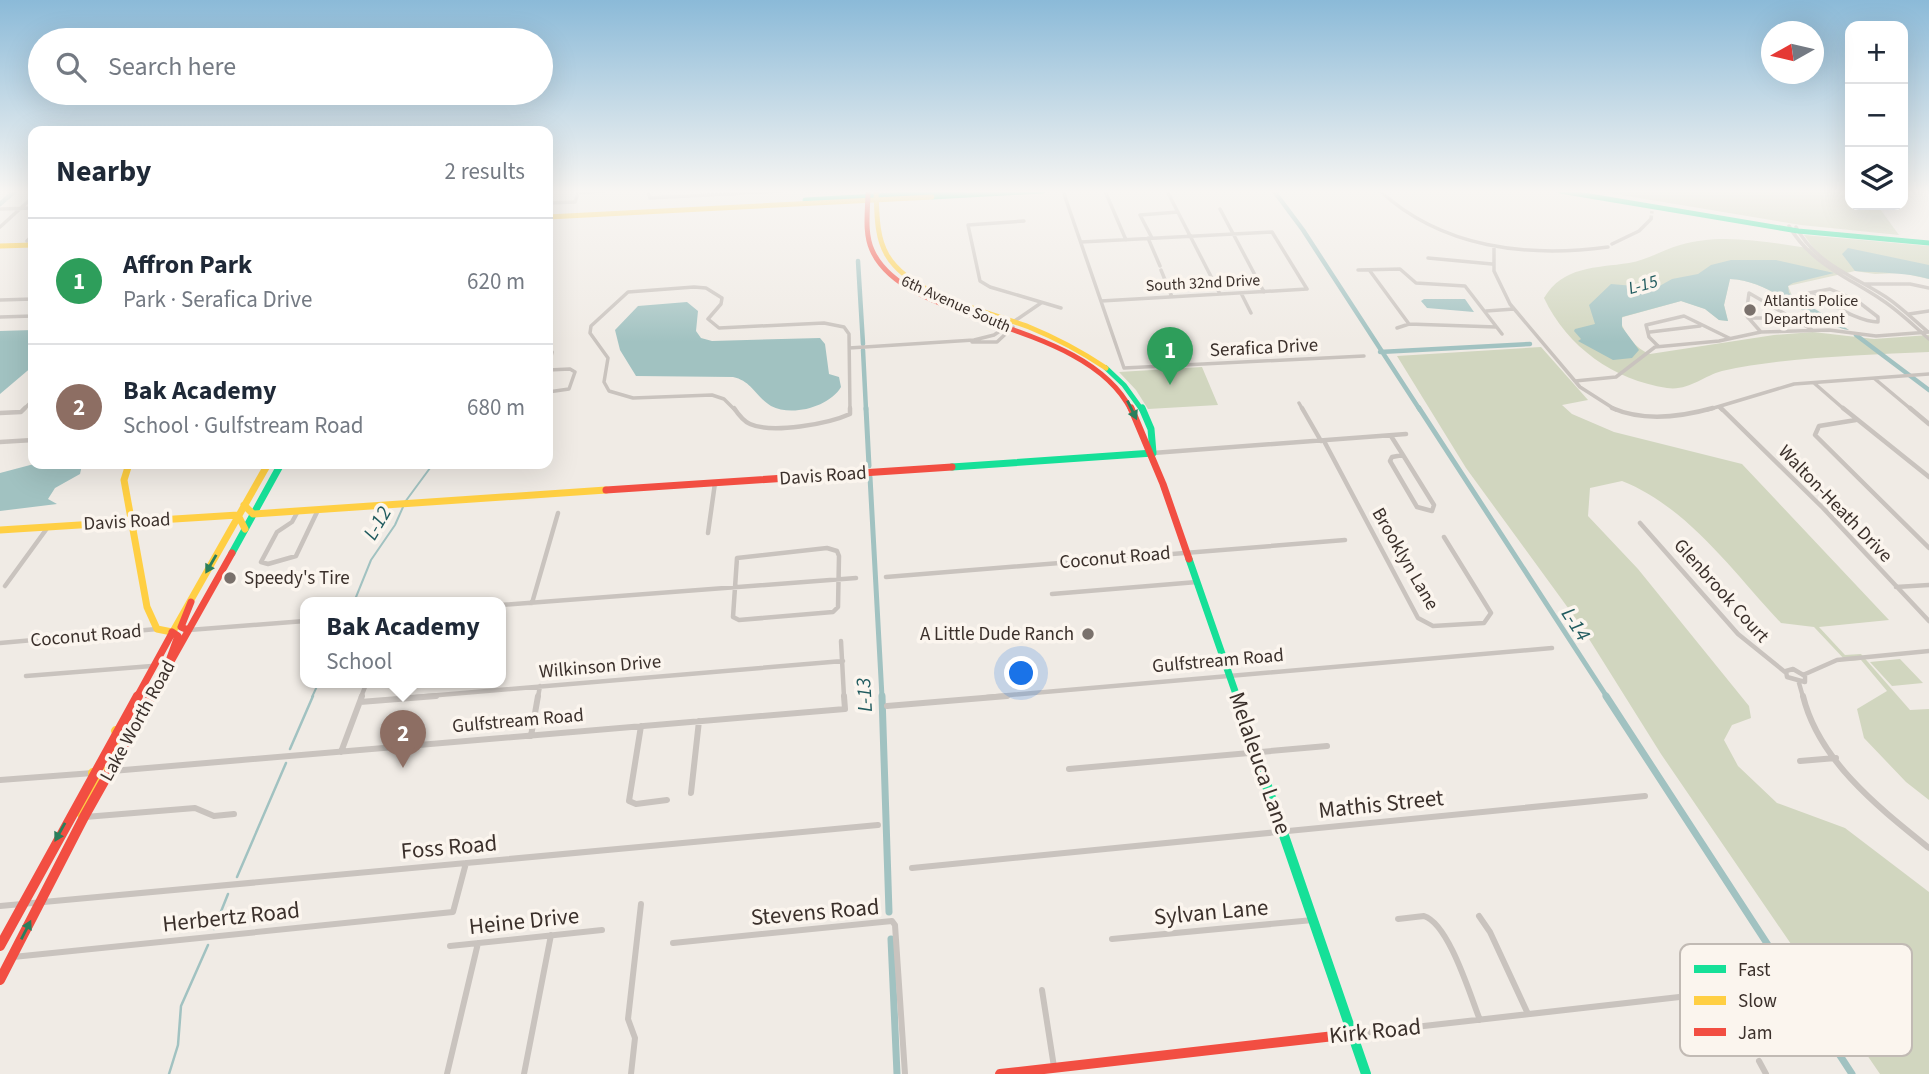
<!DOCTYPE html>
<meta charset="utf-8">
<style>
:root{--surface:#fff;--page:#f6f6f7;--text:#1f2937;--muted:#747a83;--line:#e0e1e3;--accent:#b45309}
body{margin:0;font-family:"Source Sans 3",sans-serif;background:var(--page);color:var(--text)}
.controls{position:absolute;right:21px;top:21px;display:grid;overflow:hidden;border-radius:14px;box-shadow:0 7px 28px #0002}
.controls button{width:63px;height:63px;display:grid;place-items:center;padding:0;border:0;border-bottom:2px solid var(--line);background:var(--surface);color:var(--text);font:35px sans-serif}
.compass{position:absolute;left:1761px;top:21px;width:63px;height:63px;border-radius:50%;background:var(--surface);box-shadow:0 7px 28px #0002;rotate:262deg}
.you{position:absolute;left:1022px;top:674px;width:24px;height:24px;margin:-18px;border:5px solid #fff;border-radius:50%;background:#1a73e8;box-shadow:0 0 0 10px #1a73e833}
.badge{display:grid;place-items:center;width:46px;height:46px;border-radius:50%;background:var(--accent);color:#fff;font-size:23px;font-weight:700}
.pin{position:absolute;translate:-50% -58px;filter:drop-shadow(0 2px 4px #0008)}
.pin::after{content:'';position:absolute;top:37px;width:24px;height:21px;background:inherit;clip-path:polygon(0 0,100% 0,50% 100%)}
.popup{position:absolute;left:300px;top:597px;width:206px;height:91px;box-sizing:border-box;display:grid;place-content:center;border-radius:14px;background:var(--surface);filter:drop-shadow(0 2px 5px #0005);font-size:23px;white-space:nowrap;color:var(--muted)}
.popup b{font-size:26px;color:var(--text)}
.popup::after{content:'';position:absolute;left:50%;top:100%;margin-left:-14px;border:14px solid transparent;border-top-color:var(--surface)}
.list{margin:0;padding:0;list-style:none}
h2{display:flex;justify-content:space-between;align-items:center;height:91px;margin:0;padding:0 28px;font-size:30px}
h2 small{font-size:23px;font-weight:400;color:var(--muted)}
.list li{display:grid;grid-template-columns:46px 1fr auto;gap:21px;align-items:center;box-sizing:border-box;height:126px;padding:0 28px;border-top:2px solid var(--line)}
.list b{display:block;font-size:26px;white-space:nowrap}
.list p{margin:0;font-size:23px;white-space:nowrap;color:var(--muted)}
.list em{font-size:23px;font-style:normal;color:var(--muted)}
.icon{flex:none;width:38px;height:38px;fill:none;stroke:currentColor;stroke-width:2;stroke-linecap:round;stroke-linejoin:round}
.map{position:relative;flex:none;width:1929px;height:1074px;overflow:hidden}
.search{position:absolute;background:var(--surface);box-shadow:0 7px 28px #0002;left:28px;top:28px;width:525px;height:77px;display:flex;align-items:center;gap:18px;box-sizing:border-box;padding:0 24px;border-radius:38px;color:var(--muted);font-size:26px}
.panel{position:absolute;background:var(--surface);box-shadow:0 7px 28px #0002;left:28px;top:126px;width:525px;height:343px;border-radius:14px}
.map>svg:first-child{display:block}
</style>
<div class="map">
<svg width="1929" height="1074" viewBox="0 0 1929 1074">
<rect width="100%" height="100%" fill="#f0ebe5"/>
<path fill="#d1d6bf" d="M1597,191H1850V205H1877L1899,235L1801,225Z
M1804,235L1929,246V279L1901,273L1875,274L1855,271L1788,286L1793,298L1849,330C1803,321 1776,281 1730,279L1724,305L1728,321L1719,320L1705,309L1681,301L1623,317L1620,320C1625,335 1636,349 1650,354L1774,335L1813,332L1874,339L1929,335V352C1864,355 1786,357 1722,371C1703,376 1689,391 1667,388C1614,380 1567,347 1544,298C1563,266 1596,268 1629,263C1647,260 1663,250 1680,245C1723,232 1771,243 1814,249Z
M1541,347L1588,400L1562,405L1572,414L1614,432L1742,464L1889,620L1819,627L1845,655L1861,654L1910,710L1929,709V800L1906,782L1864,738L1857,709L1887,691L1861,660L1846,661L1814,627L1781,623C1733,572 1688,507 1622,481L1590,488L1588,516L1638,569L1749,706L1751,718L1732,725L1724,740L1738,766L1777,803L1845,828L1929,892V1074H1880L1661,754L1579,623L1466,468L1397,356Z
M1202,367L1218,405L1148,409L1136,390L1119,372Z
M1900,659L1923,683L1892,686L1870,662Z"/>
<path fill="#a1c2c1" d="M1848,248L1929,265V279C1905,272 1880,273 1855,271L1842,254Z
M1731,260H1776L1834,273L1793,283L1788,286L1789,293L1849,330C1803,321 1776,281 1730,279L1724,305L1728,321L1719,320L1705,309L1681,301L1622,317V327L1639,350L1632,358L1613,360L1578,341L1581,339L1574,331L1575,329L1595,324L1589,305L1611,284L1656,288L1672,279L1698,274L1711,265Z
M1424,299H1465L1474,312L1427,308L1421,301Z
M687,302L698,311L696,331L701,338L712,341L820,338L825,344L829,374L839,377L841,387C829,407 792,417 771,406C756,397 752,381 733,377L636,376L620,350L615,330L638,306Z
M33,330V366L0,394V331Z
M34,464L82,465L80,474L55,488L48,499L57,504L0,511V473Z"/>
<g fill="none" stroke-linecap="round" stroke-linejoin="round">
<path stroke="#a1c2c1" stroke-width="2" d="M405,502L433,464
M354,602L371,560L395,525L403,507
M312,697L319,682"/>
<path stroke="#a1c2c1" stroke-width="2.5" d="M290,749L313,696
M237,877L286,763
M214,929L228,894
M169,1074L178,1045L181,1006L208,945"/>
<path stroke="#a1c2c1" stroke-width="4.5" d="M1274,191L1303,230L1420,410
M0,204L15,191
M858,261L863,344
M1856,335L1929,390
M863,350L866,410
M1380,352L1530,344"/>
<path stroke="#a1c2c1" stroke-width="5" d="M866,408L869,466
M1419,408L1607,697
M870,477L882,697"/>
<path stroke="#a1c2c1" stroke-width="7" d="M882,696L889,912
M1606,696L1852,1074
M891,939L897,1074"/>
<path stroke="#ccc6c0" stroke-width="3.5" stroke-dasharray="3.5 2" stroke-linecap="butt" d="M1651,219L1652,211"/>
<path stroke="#c9c3be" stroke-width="3.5" d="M648,191L650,198L784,191
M807,191H814
M1063,191L1124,368L1364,356
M1105,191L1126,240
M1167,191L1220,294
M1380,191C1442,248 1527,258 1608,247
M548,203L575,202L578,193L603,191
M1,209L33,208
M1220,209L1264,292
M1024,221L968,225L980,281L990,287L1061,308
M1789,226C1811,264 1848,277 1882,300C1899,311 1914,326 1929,339
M0,227L33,197
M1796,227C1816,264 1852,275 1886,297C1901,307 1914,320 1928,332
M1148,238L1160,266
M1152,238L1140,215L1178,212
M27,241L33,235
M1081,242L1272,232L1307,289L1101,301
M1612,244L1639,231L1651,219
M1494,246V271L1510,304L1580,387L1616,410
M1428,258L1492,264
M1161,270L1172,297
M1358,270L1400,269L1416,283L1465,286L1502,334
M1370,271L1409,324L1397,328
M1865,284H1910L1929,288
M1830,289L1856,300L1878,317V322C1857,322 1830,302 1809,293Z
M1241,293L1251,313
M0,300L33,299
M1486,311L1514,309
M1909,314L1929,311
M0,317L33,316
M1748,318H1792
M1409,324L1496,327
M1760,331L1746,315L1749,293L1811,329
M1650,332L1700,326
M972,342H997L1013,327
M1658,346L1649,337L1646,325L1684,316L1729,338
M548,348L552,352L548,370
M849,348L974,340L994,335L1041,303
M548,370L570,369L575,372L569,389L548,392
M1875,379L1912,410
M1575,381L1616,377L1655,347L1719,341L1761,332L1829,330L1876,336L1929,332
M1814,383L1845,410
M1299,403L1303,410
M1719,407L1722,410
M23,410L33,400
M735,410L724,399L712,395L633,398L609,391L604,382L608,358L590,333L591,326L628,292L694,287L706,288L722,298L721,304L708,319L719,328L824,323L844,327L849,334L850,410
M1707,410L1794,384L1929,374"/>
<path stroke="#c9c3be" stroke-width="4.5" d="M734,408C738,414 743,421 750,424C772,434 828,424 850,414V408
M1302,408L1321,441
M1612,408C1644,422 1681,417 1713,408
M1721,408L1823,508L1929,621
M1843,408L1929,477
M1910,408L1929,424
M0,413L21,412L25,408
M1856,420L1819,426L1815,435L1929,548
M1391,436L1403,455
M1324,441L1418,618L1433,626L1484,623L1491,613L1444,537
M0,442L33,440
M1153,453L1406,434
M1403,455L1434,505L1432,511L1417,507L1390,461L1392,457Z
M298,511L292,522L277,532L261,562L268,564L296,556L318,510
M1640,523L1738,634L1785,672
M708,533L715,483
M827,548L837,551L839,556L838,607L833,612L739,620L733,617L737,558Z
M886,577L1345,540
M5,586L48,527
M1896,587L1929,585
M1052,594L1197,582
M532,603L558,513
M501,605L856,578
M189,630L305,621
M841,641L844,697
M0,643L157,629
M1793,669L1805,676V682L1787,677L1786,671Z
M1803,675L1837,660L1929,651
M26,676L152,666
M1799,683L1803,697
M361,697L367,682
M416,697L843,661
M538,697L540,686
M987,697L1552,648"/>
<path stroke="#c9c3be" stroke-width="6" d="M1803,696C1819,761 1878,807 1929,848
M360,702L436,696
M887,706L1007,696
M641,726L629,801L636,804L667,800
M531,736L538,696
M341,752L362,696
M1800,761L1836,758
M1069,769L1327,746
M112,771L845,709L844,696
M0,780L93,773
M691,793L699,721
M85,817L195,808L214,816L234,814
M912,868L1645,796
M0,906L878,825
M1479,916L1490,932L1528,1014
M1398,919L1424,916C1449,924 1470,995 1480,1020
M1112,939L1313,920
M673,943L892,921L895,925L905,1074
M450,946L602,930
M13,957L453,912L466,863
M1042,990L1054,1067
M1353,1034L1750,989
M1759,1061L1766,1074
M447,1074L478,943
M524,1074L551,935
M631,1074L635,1038L628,1019L641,904"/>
<path stroke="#16e098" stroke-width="5" d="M1560,191L1798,231L1929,243
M932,197L1043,191
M805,200L964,191
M1106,368L1124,385L1142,410"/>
<path stroke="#16e098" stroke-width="7" d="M1142,408L1151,429L1153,453
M952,467L1153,453
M232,553L281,464
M1189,559L1237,697"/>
<path stroke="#16e098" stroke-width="10" d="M1236,696L1366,1074"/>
<path stroke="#ffcf43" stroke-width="5" d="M876,191C877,212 876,236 887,255C911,296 987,311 1029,327C1056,338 1082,352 1106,368
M548,217L932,197
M0,246L33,245"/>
<path stroke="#ffcf43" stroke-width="7" d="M129,464L124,480L147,607L157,629L172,632
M244,505L253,514L606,490
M0,530L238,515L245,529
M171,635L268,464"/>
<path stroke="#ffcf43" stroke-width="10" d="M110,771L105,762L121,735L116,731
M84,817L80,811L95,783L93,773"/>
<path stroke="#f24e42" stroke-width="5" d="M868,191C868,210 864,232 872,250C905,326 1085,318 1131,410"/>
<path stroke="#f24e42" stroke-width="7" d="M1131,408L1163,484L1189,559
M606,490L952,467
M188,630L181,627L191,602
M170,658L178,636L172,632
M137,697L171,635
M151,697L232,553"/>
<path stroke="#f24e42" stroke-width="10" d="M0,946L138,696
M0,980L84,817L152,696
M1000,1074L1352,1034"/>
</g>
<defs><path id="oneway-solid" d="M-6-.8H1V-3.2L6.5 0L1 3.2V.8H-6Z" transform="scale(1.75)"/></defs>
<g fill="#2a7f5c">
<use href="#oneway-solid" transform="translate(1132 410) rotate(64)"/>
<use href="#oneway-solid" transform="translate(211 564) rotate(120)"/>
<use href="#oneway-solid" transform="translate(60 832) rotate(119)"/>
<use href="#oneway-solid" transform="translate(26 930) rotate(-63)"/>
</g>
<linearGradient id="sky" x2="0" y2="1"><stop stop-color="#8bbad8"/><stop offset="0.56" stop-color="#f8f6f3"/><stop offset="1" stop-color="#f8f6f3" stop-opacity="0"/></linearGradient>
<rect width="1929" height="342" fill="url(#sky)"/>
<g fill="#7a716c" stroke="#fbf5ee" stroke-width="2.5">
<circle cx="1750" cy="310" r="7"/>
<circle cx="230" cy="578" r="7"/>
<circle cx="1088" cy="634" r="7"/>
</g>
<g text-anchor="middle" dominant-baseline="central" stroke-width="7" stroke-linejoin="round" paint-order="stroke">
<g font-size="16" fill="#3b302b" stroke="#fbf5ee">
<text transform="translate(1203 283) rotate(-3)">South 32nd Drive</text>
<text transform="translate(956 304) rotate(24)">6th Avenue South</text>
</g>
<g font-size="16" fill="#3b302b" stroke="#fbf5ee" text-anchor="start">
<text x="1764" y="301">Atlantis Police<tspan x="1764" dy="18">Department</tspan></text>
</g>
<g font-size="18" font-style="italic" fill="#1f5a5e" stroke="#fbf5ee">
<text transform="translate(1643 285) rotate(-16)">L-15</text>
</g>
<g font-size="19" fill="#3b302b" stroke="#fbf5ee">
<text transform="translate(1264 348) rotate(-3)">Serafica Drive</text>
<text transform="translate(823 476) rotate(-4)">Davis Road</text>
<text transform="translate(1835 504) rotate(46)">Walton-Heath Drive</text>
<text transform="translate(127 522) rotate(-3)">Davis Road</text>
<text transform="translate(1115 558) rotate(-5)">Coconut Road</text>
<text transform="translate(1405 559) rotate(60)">Brooklyn Lane</text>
<text transform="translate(1721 591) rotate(48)">Glenbrook Court</text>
<text transform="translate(86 636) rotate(-5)">Coconut Road</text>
<text transform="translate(1218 661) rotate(-5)">Gulfstream Road</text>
<text transform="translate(600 667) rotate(-5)">Wilkinson Drive</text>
<text transform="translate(138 721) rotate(-61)">Lake Worth Road</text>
<text transform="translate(518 721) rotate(-5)">Gulfstream Road</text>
</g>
<g font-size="19" fill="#3b302b" stroke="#fbf5ee" text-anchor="start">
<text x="244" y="578">Speedy's Tire</text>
<text x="1074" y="634" text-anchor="end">A Little Dude Ranch</text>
</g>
<g font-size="21" font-style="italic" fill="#1f5a5e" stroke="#fbf5ee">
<text transform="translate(377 523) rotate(-60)">L-12</text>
<text transform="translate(1576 624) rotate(57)">L-14</text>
<text transform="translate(864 695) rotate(-93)">L-13</text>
</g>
<g font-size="23" fill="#3b302b" stroke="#fbf5ee">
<text transform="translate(1260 763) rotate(71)">Melaleuca Lane</text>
<text transform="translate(1381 804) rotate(-6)">Mathis Street</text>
<text transform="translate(449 847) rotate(-5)">Foss Road</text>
<text transform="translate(815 912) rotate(-5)">Stevens Road</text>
<text transform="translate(1211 912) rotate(-5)">Sylvan Lane</text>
<text transform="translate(231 917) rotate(-6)">Herbertz Road</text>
<text transform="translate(524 921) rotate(-6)">Heine Drive</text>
<text transform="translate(1375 1031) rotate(-6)">Kirk Road</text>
</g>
</g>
<rect x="1680" y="944" width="232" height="112" rx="10" fill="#fbf5ee" stroke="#c1bab4" stroke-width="2"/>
<rect x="1694" y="965" width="32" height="8" fill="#16e098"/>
<rect x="1694" y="996" width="32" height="9" fill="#ffcf43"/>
<rect x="1694" y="1028" width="32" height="8" fill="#f24e42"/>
<g font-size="19" fill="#3b302b">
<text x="1738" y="976">Fast</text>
<text x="1738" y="1007">Slow</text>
<text x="1738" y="1039">Jam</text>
</g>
</svg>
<div class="controls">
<button>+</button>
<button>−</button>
<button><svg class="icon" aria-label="layers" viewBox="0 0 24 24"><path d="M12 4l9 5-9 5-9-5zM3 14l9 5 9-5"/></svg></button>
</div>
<svg class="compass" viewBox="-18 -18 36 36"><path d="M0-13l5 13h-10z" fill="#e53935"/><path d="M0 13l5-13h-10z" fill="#747a83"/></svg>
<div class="you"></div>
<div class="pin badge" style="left:1170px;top:385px;background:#2e9e5b">1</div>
<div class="pin badge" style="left:403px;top:768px;background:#8d6e63">2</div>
<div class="popup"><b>Bak Academy</b>School</div>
<div class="search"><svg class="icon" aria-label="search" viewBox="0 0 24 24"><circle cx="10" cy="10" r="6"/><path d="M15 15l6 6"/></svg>Search here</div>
<section class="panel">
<h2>Nearby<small>2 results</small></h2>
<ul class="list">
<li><span class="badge" style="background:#2e9e5b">1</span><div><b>Affron Park</b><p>Park · Serafica Drive</p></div><em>620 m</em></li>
<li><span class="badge" style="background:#8d6e63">2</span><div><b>Bak Academy</b><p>School · Gulfstream Road</p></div><em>680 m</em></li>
</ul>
</section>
</div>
